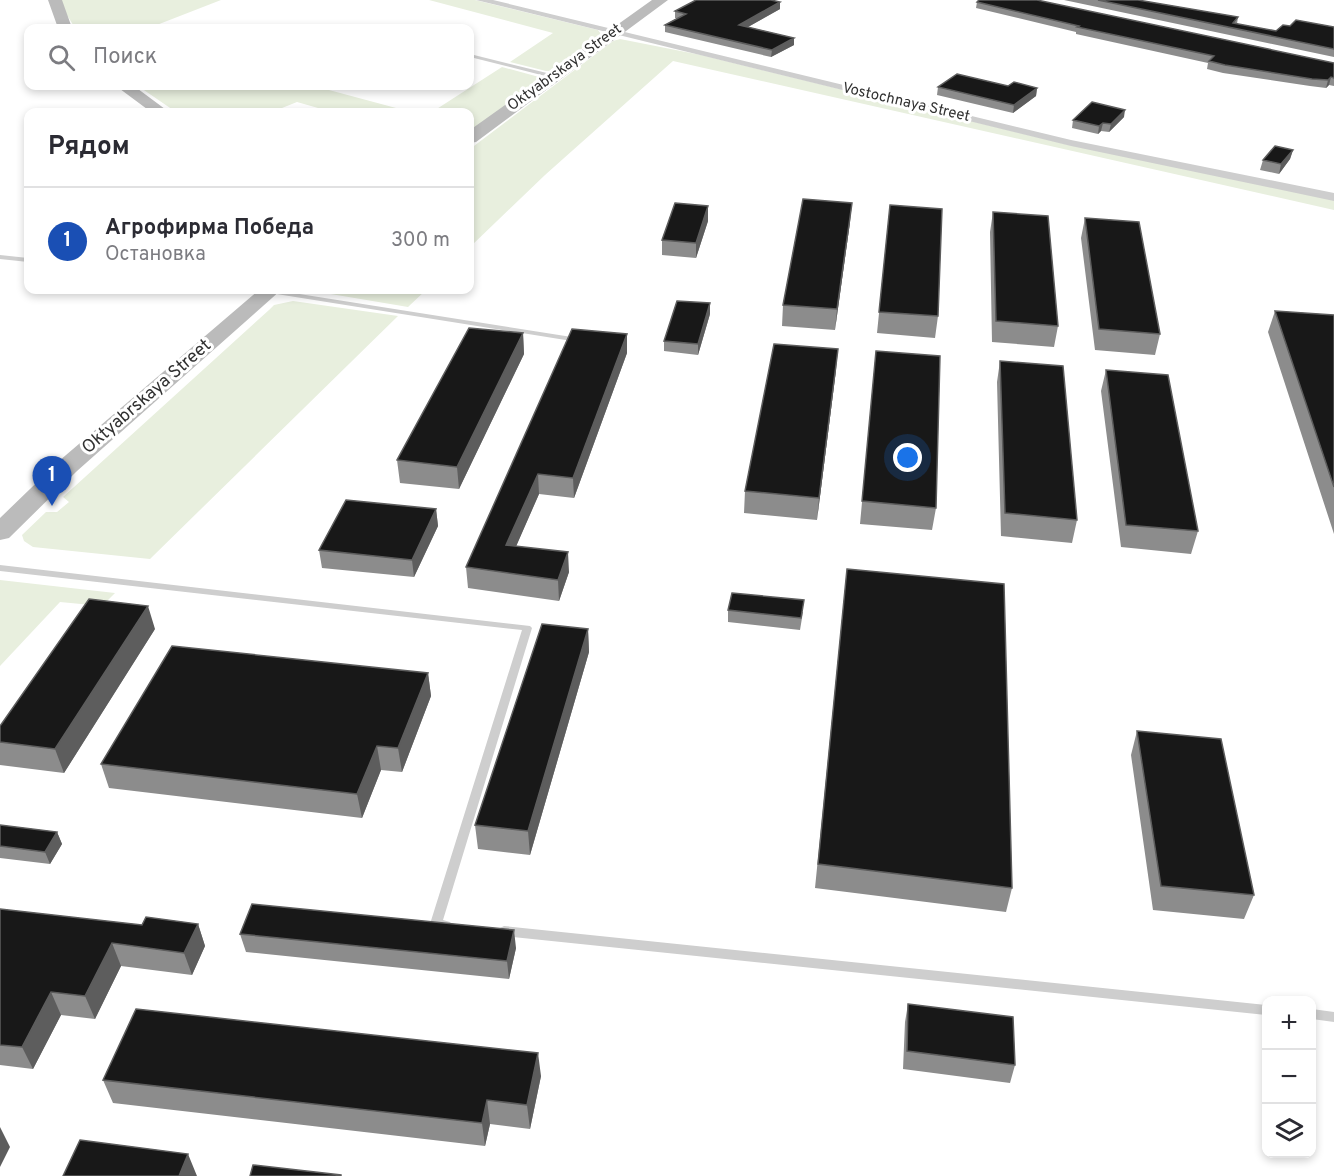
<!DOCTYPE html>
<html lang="ru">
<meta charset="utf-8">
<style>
:root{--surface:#fff;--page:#f2f2f3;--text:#2b2b33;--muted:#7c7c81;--line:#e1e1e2;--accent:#2563eb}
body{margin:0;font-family:Overpass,sans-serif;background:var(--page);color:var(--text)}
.controls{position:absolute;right:18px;bottom:18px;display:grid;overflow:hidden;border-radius:12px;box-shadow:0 3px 9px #0003}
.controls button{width:54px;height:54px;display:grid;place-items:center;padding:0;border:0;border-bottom:2px solid var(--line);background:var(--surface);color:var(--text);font:30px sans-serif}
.you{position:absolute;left:908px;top:458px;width:21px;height:21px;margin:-15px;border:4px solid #fff;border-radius:50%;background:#1a73e8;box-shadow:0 0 0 9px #1a73e833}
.badge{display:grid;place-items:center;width:39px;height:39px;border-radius:50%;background:var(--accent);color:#fff;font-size:20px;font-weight:700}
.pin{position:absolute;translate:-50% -50px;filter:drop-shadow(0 2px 3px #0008)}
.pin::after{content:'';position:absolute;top:32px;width:21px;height:18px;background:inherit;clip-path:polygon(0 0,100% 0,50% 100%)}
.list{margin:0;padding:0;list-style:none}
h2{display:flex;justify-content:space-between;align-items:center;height:78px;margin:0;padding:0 24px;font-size:26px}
h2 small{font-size:20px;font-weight:400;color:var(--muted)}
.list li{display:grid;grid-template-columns:39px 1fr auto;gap:18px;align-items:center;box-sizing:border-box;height:108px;padding:0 24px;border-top:2px solid var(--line)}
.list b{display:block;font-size:22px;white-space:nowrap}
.list p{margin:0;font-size:20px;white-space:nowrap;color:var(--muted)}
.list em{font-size:20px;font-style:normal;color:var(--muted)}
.icon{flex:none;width:33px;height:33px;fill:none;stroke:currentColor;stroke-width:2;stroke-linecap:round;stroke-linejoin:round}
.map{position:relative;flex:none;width:1334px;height:1176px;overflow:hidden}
.search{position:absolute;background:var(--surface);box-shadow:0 3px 9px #0003;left:24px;top:24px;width:450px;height:66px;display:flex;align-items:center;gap:15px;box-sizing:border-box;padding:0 21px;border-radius:12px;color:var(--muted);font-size:22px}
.panel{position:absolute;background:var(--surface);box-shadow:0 3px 9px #0003;left:24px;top:108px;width:450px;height:186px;border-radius:12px}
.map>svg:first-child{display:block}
</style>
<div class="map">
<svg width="1334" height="1176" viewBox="0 0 1334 1176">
<rect width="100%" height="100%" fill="#fff"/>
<path fill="#e8efde" d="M62,0H221L149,28H75L62,7Z
M429,0H475L598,30L601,34L552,71H546L510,62L553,33Z
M620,39L701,55L1065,144L1334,200V210L673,61L545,175L470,247V149L613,41Z
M502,67L539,77L541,80L470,131V112H432Z
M138,86H314L411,112H332L297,102L272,112H176Z
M307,290H426L408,307Z
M293,301L398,316L150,559L33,547L24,541L22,535L46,512H57L69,502L63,497L269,310L274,305Z
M0,580L115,593L102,606L60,602L0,666Z"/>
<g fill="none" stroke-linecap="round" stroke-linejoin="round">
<path fill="#cecece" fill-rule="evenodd" d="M470,54L555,75L556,76L553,78L470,57Z
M0,255L28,258V262L0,259Z
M261,290H274L578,338L582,340L578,342L264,292Z
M0,565L530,626L532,628L443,920L450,922L452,925L450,928C444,930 438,929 432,927L430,924L522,630L0,571Z
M504,926L1266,1005V1015L504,936L500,934L498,931L500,928Z
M1312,1009L1334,1012V1022L1312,1019Z"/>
<path fill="#cecece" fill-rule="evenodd" d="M476,0H493L1071,140L1334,193V201L1071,146Z"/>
<path fill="#bbb" fill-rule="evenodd" d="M48,0H62L72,28H58Z
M652,0H668L476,142L470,143V130Z
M116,86H134L169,112H151Z
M259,290H281L77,471L9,538L0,540V518L59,461Z"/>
</g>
<path fill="#8c8c8c" d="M1064,0H1138L1238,17L1237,24L1276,31L1290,26L1334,27V57Z
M780,2V9L748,27L794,38V45L771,57L665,32V25L677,18H675V11Z
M977,2L1334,63V86L1329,85L1326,88L1310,86L1223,73L1207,69L1208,63L1076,34V32L976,8Z
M1008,86L1037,88L1036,96L1013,113L937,95L938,87Z
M1124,117L1109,132L1101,131L1098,134L1072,128L1073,120Z
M1293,150L1290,159L1279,174L1260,170L1263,160Z
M890,205L938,316L935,338L877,333Z
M708,206V221L696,258L662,255V240Z
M993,212L1058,326L1054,347L992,342L990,232Z
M1085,218L1160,334L1155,355L1095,350L1081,238Z
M850,222L835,330L782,326L783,305Z
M1275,311L1334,315V534L1268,332Z
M710,314L698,355L664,351V341Z
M523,333L524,354L459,489L400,483L397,460Z
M627,334V353L574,498L539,494L516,546L569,572L559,601L468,588L466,567Z
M876,351L936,508L932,530L860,524Z
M1000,361L1077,520L1072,543L1001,536L997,382Z
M836,370L817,520L744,513L745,491Z
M1106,370L1198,531L1191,554L1121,547L1101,391Z
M436,509L438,526L414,577L322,568L319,550Z
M847,569L1012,888L1006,912L815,888Z
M728,610L803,612L800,630L728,622Z
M155,629L64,773L0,765V726Z
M588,629L589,652L530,855L478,849L475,825Z
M428,673L431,696L402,772L381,770L362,818L109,788L101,764Z
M1137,731L1254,895L1244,919L1153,910L1131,755Z
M0,825L57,832L62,844L50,864L0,858Z
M0,909L142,925L198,924L205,946L192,975L121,966L95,1019L61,1015L33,1069L0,1065Z
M240,934L516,948L509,979L246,952Z
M908,1004L1015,1065L1010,1083L903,1069L905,1022Z
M541,1076L530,1129L490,1124L485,1146L113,1103L103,1080Z"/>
<path fill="#5d5d5d" d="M780,2V9L739,32V25Z
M794,38V45L771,57L772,50Z
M1331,77L1329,85L1326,88L1328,80Z
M1037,88L1036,96L1013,113L1014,105Z
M1125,110L1124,117L1109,132L1111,124Z
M1103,123L1101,131L1098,134L1099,126Z
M1293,150L1290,159L1279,174L1281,164Z
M852,203L850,222L835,330L837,309Z
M708,206V221L696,258V243Z
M710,303V314L698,355V344Z
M523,333L524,354L459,489L457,467Z
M627,334V353L574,498L573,478Z
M838,349L836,370L817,520L819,498Z
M538,474L539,494L508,565L506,545Z
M436,509L438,526L414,577L412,560Z
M568,552L569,572L559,601L558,580Z
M148,606L155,629L64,773L55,749Z
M588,629L589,652L530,855L528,831Z
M428,673L431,696L402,772L398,748Z
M377,746L381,770L362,818L357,794Z
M57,832L62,844L50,864L45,852Z
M198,924L205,946L192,975L184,953Z
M514,930L516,948L509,979L507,961Z
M112,943L121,966L95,1019L85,996Z
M51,992L61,1015L33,1069L22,1047Z
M538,1053L541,1076L530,1129L527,1105Z
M487,1100L490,1124L485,1146L482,1123Z
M0,1127L10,1147L0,1167Z
M188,1154L197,1176H179Z"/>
<path fill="#181818" stroke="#5d5d5d" stroke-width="1.5" d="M696,0H771L780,2L739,25L794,38L772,50L665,25L686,14L675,11Z
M979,0H1037L1334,63V78L1331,77L1328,80L1312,79L1225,65L1209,61L1214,56L1077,27L1079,26L977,2Z
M1098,0H1138L1238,17L1233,23L1276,31L1283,25L1290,26L1296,20L1334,27V49Z
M957,74L1008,86L1014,82L1037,88L1014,105L938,87Z
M1092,102L1125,110L1111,124L1103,123L1099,126L1073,120Z
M1275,146L1293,150L1281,164L1263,160Z
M803,199L852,203L837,309L783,305Z
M675,203L708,206L696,243L662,240Z
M890,205L942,209L938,316L879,312Z
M993,212L1048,216L1058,326L996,321Z
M1085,218L1139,222L1160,334L1099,329Z
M677,301L710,303L698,344L664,341Z
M1275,311L1334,315V487Z
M469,328L523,333L457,467L397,460Z
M572,329L627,334L573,478L538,474L506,545L568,552L558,580L466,567Z
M774,344L838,349L819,498L745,491Z
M876,351L940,356L936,508L862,501Z
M1000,361L1063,366L1077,520L1005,513Z
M1106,370L1168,375L1198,531L1126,525Z
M346,500L436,509L412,560L319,550Z
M847,569L1004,584L1012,888L818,864Z
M732,593L804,600L801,618L728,610Z
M89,599L148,606L55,749L0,742V726Z
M542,624L588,629L528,831L475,825Z
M172,646L428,673L398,748L377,746L357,794L101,764Z
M1137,731L1221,739L1254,895L1161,886Z
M0,825L57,832L45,852L0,846Z
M252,904L514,930L507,961L240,934Z
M0,909L142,925L146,917L198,924L184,953L112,943L85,996L51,992L22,1047L0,1045Z
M908,1004L1013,1017L1015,1065L907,1051Z
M136,1009L538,1053L527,1105L487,1100L482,1123L103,1080Z
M80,1140L188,1154L179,1176H63Z
M253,1165L341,1175V1176H250Z"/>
<g text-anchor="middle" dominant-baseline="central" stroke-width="6" stroke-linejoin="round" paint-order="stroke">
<g font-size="15" fill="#313131" stroke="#fff">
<text transform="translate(565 68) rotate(-36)">Oktyabrskaya Street</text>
<text transform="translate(906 103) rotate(13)">Vostochnaya Street</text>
</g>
<g font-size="18" fill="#313131" stroke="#fff">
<text transform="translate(147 397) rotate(-41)">Oktyabrskaya Street</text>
</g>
</g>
</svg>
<div class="controls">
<button>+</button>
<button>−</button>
<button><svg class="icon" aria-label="layers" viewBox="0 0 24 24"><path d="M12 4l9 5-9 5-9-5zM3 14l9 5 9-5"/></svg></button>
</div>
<div class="you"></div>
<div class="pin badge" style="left:52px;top:506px;background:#1a4fb4">1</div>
<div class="search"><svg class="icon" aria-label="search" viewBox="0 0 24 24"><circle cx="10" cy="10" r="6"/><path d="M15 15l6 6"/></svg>Поиск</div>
<section class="panel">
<h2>Рядом<small></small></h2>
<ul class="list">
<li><span class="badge" style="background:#1a4fb4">1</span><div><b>Агрофирма Победа</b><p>Остановка</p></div><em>300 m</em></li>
</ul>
</section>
</div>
